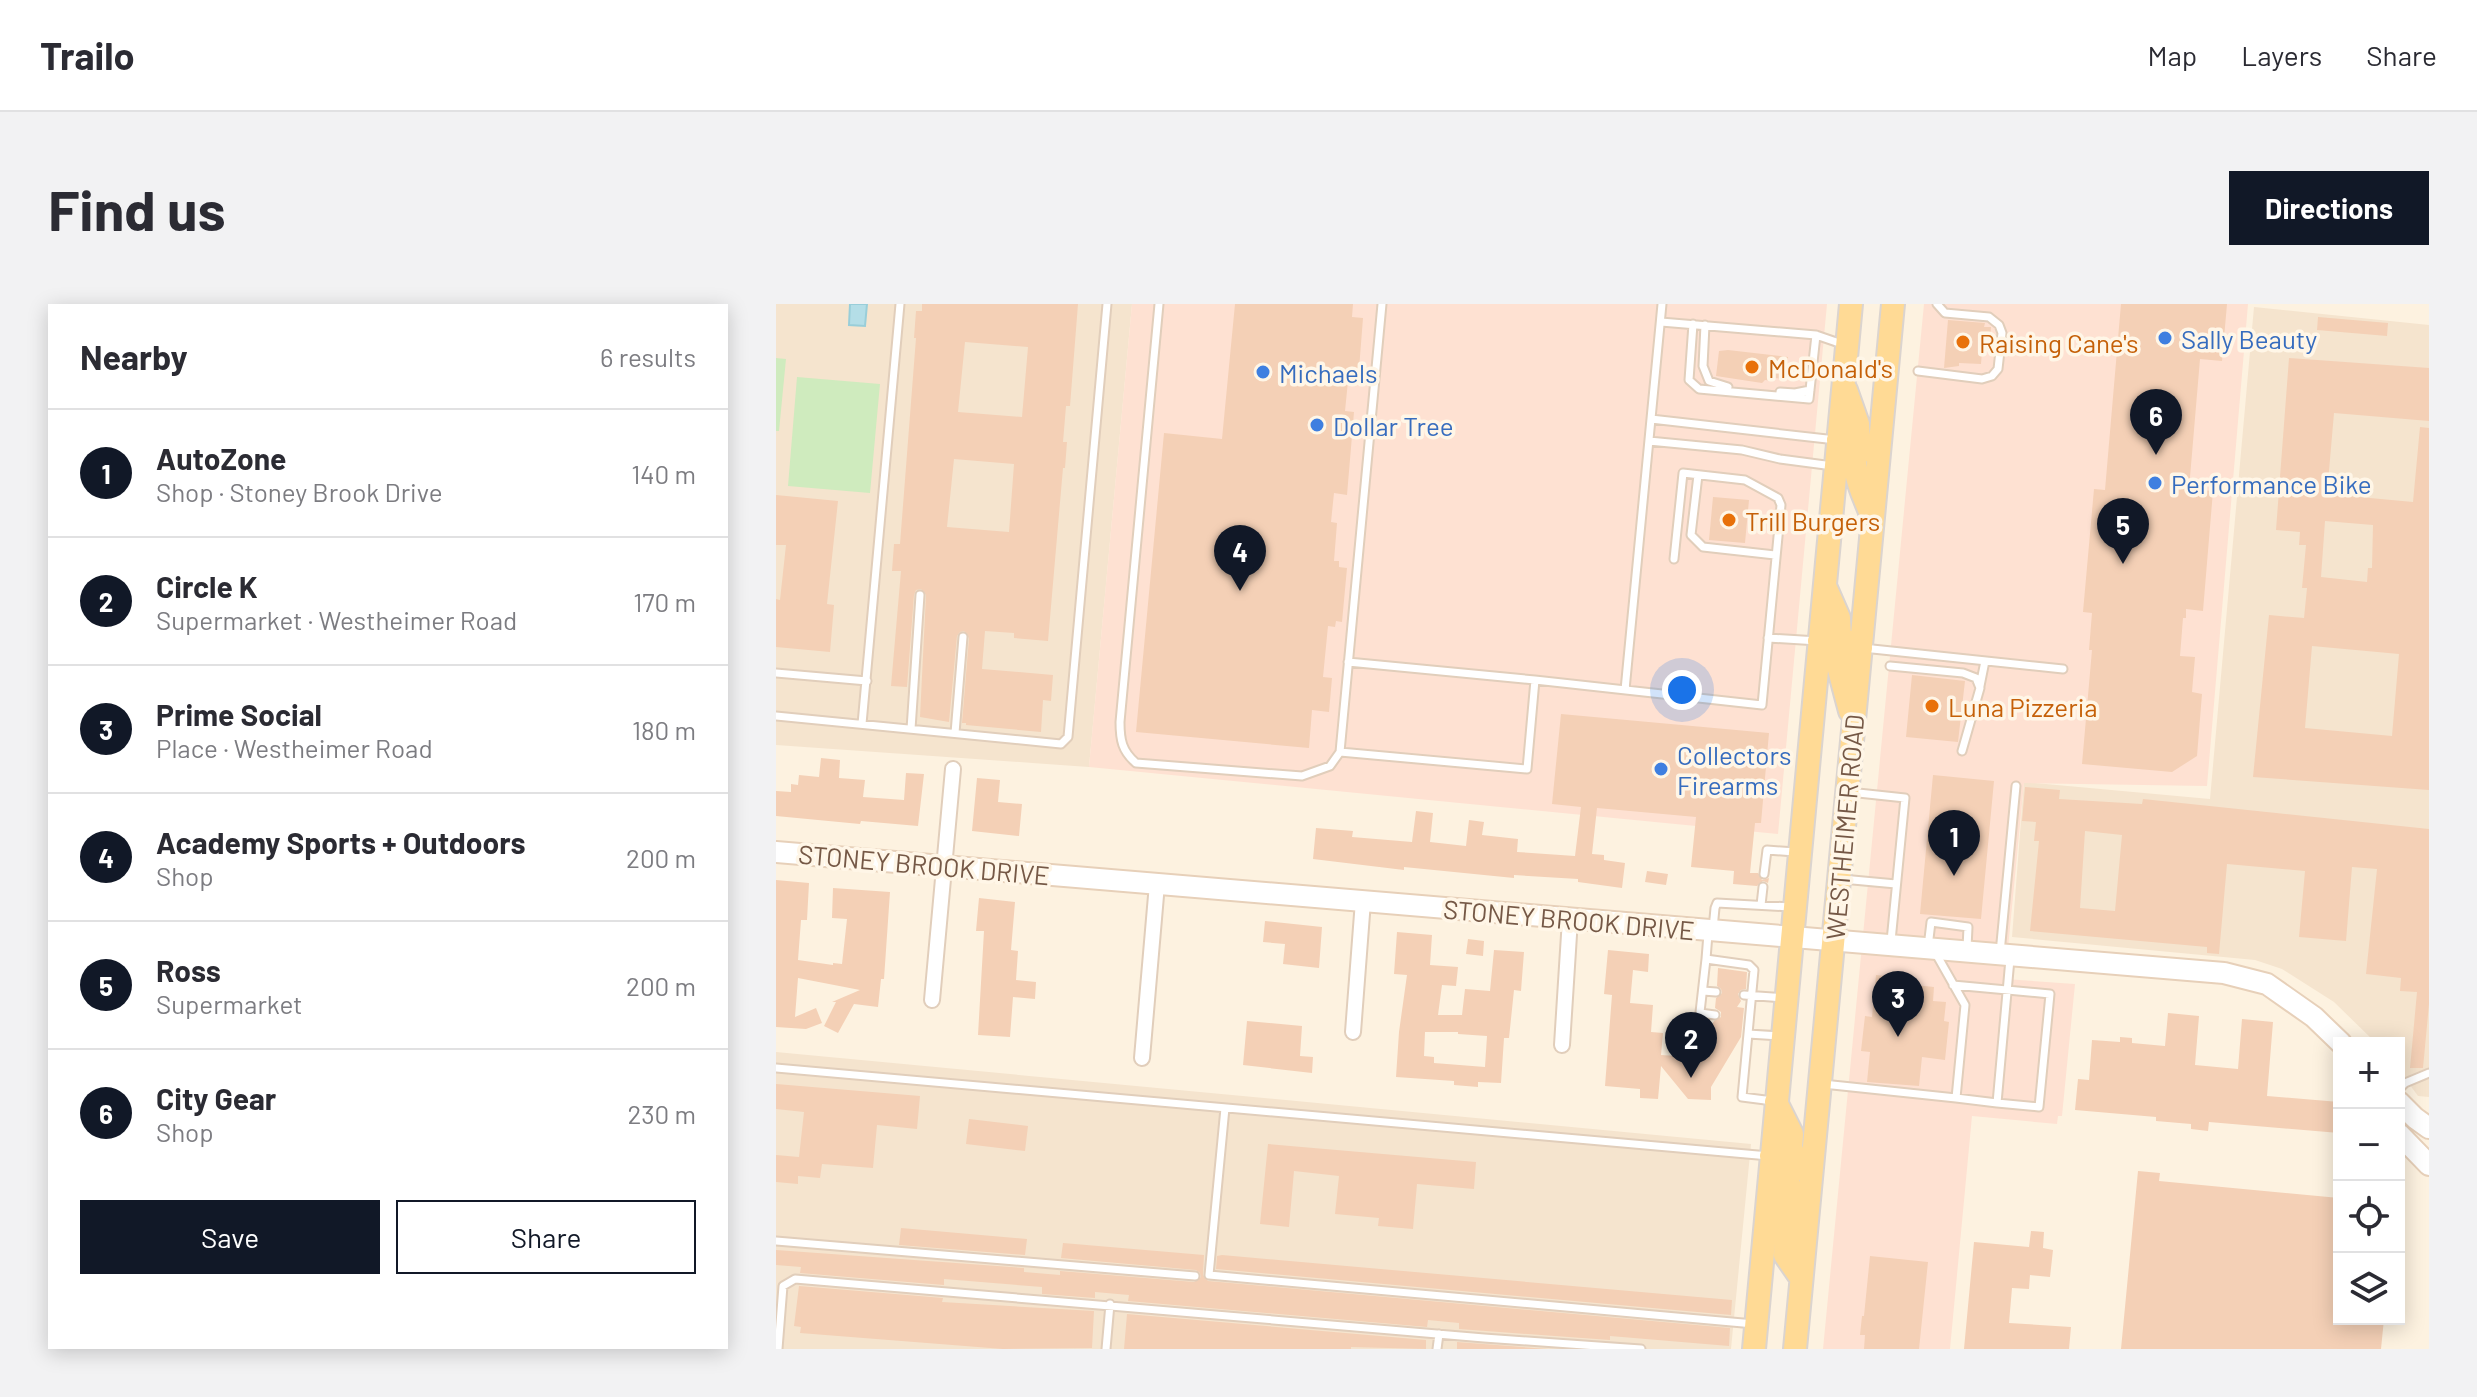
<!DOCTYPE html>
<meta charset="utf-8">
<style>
:root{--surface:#fff;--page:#f2f2f3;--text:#2b2b33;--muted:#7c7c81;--line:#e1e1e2;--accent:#111827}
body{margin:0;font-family:Barlow,sans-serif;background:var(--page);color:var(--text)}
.controls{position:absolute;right:24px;bottom:24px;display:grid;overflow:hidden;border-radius:0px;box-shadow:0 4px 20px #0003}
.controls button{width:72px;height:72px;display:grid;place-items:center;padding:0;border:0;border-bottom:2px solid var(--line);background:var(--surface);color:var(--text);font:40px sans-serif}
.you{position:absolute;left:906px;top:386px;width:28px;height:28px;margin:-20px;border:6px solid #fff;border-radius:50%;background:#1a73e8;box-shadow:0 0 0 12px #1a73e833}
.badge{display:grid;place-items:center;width:52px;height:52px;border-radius:50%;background:var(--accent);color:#fff;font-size:26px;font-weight:700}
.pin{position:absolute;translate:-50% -66px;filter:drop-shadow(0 2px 4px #0008)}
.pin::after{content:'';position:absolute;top:42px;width:28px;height:24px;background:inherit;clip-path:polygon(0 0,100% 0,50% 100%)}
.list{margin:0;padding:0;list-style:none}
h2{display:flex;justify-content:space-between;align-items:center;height:104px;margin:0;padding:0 32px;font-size:34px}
h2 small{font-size:26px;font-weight:400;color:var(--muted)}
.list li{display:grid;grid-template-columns:52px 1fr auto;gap:24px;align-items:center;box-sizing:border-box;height:128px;padding:0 32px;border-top:2px solid var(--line)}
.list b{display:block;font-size:30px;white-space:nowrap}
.list p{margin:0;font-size:26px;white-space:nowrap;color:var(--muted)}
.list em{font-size:26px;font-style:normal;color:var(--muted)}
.actions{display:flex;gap:16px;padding:24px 32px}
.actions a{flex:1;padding:18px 0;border:2px solid var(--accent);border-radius:0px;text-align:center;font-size:28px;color:var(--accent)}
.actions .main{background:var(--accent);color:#fff}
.icon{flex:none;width:44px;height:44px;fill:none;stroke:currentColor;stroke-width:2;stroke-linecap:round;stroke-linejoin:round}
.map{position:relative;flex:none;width:1653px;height:1045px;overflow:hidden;border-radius:0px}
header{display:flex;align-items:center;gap:48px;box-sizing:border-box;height:112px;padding:0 40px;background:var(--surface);border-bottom:2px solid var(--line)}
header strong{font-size:38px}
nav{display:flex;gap:44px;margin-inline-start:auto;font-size:28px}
.intro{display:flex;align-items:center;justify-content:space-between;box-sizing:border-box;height:192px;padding:0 48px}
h1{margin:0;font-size:56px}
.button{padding:20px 36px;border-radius:0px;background:var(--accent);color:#fff;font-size:28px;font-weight:700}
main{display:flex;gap:48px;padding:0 48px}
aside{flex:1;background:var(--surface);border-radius:0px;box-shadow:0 4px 20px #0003}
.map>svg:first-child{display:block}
</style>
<header>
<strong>Trailo</strong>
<nav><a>Map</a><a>Layers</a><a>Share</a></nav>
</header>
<div class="intro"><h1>Find us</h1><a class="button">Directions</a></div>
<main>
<aside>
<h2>Nearby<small>6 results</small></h2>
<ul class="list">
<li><span class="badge">1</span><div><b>AutoZone</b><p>Shop · Stoney Brook Drive</p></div><em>140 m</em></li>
<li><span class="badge">2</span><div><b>Circle K</b><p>Supermarket · Westheimer Road</p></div><em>170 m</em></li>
<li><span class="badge">3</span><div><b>Prime Social</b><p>Place · Westheimer Road</p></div><em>180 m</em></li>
<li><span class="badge">4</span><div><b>Academy Sports + Outdoors</b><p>Shop</p></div><em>200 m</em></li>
<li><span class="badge">5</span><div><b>Ross</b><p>Supermarket</p></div><em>200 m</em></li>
<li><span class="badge">6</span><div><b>City Gear</b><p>Shop</p></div><em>230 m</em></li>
</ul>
<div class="actions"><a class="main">Save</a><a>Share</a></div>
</aside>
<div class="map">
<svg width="1653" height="1045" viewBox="0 0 1653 1045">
<rect width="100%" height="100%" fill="#fdf2e0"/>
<path fill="#f5e4ce" d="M0,0H356L313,463L0,441Z
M1478,3L1653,21V793L1642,792L1623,766V739H1600L1558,698L1506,665L1479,656L1236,633L1248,478L1434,495Z
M0,748L975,840L955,1045H0Z"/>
<path fill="#fee1d2" d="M356,0H1051L1002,530L313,463Z
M1148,0H1472L1431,482L1248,479L1229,675L1299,680L1286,812H1282L1281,820L1196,812L1174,1045H1047Z"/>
<path fill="#cfebbe" d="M0,54L10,55L3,127H0Z
M21,73L104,80L94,189L12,182Z"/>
<path fill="#b4dee7" stroke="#99ced9" stroke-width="2" d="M74,0H91L89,22L73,21Z"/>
<path fill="#f4d0b6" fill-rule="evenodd" d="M146,0H302L294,102H290L287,138H291L289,164H287L272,337L238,334V329L209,327L206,365L277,371L275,397L267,396L265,428L190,421V419H186L193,334L188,327L184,328L181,332L173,418L144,413L150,291L145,285L140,286L138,291L131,383L115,382L125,267H116L118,240H124L140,34H138L140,7H146ZM189,38L252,43L246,113L182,108ZM178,155L238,160L233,228L171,223Z
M459,0H577L576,13L587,14L582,78L572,77L569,107L578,108L571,191L558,189L555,218L561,219L558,257H563V263L571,264L566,318L560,317L559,323L552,322L547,373L556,374L553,408L536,406L533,444L360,428L388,129L446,135Z
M1345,0H1451L1446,57L1424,55L1413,185L1437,187L1427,307L1410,305V314H1407L1404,352L1419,353L1416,388L1426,390L1421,452L1396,468L1306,460L1316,346H1313L1316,309L1307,308L1318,185L1329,186Z
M1542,13L1612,19L1611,32L1541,26Z
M1172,16L1209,19L1208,23H1215L1214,35H1207L1205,60L1183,59V62L1168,64Z
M952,46L1012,53L1010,75L998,74V77L989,76L986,79L940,72L943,47Z
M1513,54L1653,64V117L1558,109L1551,190L1637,198L1644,123L1653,124V486L1477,473L1493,311L1528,314L1531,284H1526L1530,241H1523L1524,228L1500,226ZM1549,217L1597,221L1596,264H1592L1591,278L1545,273ZM1536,342L1623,350L1616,432L1529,424Z
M0,191L62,197L51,300L58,301L54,348L0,343V295L4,296L10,241H0Z
M937,193L973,196L969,239L933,236Z
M1136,371L1189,377L1182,438L1130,433Z
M785,410L993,429L985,519H979L974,569H982L986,576L993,574L992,579L987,577L981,582L957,580L958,567L915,563L920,513L821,504L816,550L828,551V556L849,559L846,584L802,578V575L738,571V574L628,563V566L537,555L540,524L577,527L576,533L636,538L640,507L657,509L654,538L690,542L693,516L708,518L706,531L742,535L741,548L799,552L805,503L776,500Z
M45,454L64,456L63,474L89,476L87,493L128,496L130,469L148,470L142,522L85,517L84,520L0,512V487L15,488V480L22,481L23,471L43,473Z
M1157,471L1218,477L1205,615L1144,610Z
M201,474L224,476L222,498L246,500L243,532L196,527Z
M1249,483L1284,486L1283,495L1366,500L1367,495L1653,525V700L1647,764H1634L1641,688L1624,687L1625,674L1590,670L1601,565L1576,563L1570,637L1523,633L1529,567L1451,560L1443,650L1431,649V643L1254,627L1263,537H1258L1260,518L1246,517ZM1309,527L1346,531L1339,607L1304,604Z
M871,567L892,570L890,581L869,578Z
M0,576L33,579L31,616H25L22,656L57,661V659L66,660L71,615L56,614L57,584L114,588L108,675H105L102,703L78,700L62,729L48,722L60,698H56L84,686L22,674L19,713L40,704L46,719L30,725L0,723Z
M203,594L239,598L235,646L242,647L240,676L260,678L259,695L237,693L234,733L202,731L208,627H200Z
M489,617L546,623L543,664L507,660L509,640L487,638Z
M621,628L656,631L654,661L682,663L680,682L666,681L662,711H686L689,685L714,687L718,646L748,648L745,687L738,686L733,734H728L725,779L702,778V783L678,781V777L620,773L623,728L631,671L618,670ZM649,728H682V730L711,732L709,763L658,759V753L648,752Z
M692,635L708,637L707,652L690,650Z
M832,646L873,650L872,668L857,666L854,699L877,701L875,728L887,729L885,751L917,753L927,736H932L937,733V729L934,724L938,717L945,713V708L939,704L940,694L946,689L945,685L941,682L942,664L971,668L970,685L965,686L962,690L965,697L961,703L968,704L965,733L935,783V796L912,795L885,762L882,795L864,794V785L829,782L836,691L828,690Z
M1100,671L1130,674L1129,680L1158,683L1157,697L1170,698L1168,717L1173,718L1169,756L1146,753L1143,782L1091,778L1094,748L1085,747L1089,712L1096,713Z
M1392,709L1423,712L1419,761L1462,765L1466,715L1497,718L1491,792L1563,798V829L1433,818L1432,827L1415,825V820L1380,817V813L1299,806L1302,775L1313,776L1316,736L1344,738V733L1356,734V739L1389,742Z
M471,717L526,722L524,752L537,753L536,769L467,761Z
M0,780L144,792L141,825L101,821L97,864L46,860L44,874L22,872V880L0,878V851L23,853L28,808L0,805Z
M193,815L252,822L249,847L190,840Z
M492,840L700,858L698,885L641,880L637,925L602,922L603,914L559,910L563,872L518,867L513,923L484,920Z
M1362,867L1384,869L1383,877L1563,894V1015H1608L1605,1045H1345Z
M125,924L251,935L249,951L123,941Z
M1255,927L1268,928L1267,944L1277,946L1274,973L1254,971L1253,985L1236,984L1233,1019L1295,1023L1293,1045H1188L1198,938L1253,943Z
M287,939L428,951L427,971L432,977L954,1024L953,1042L834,1032V1036L683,1025V1019L652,1016L651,1023L352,997L353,991L319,988V994L266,990V983L168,975V981L24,969L25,963L0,961V946L248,964V968L284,971V967L418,978L425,973L424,969L420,966L285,954Z
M446,951L956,996L955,1011L440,965L441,952Z
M1094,952L1152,958L1143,1045H1088L1089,1031H1084L1086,1012H1088Z
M23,982L167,994L166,998L318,1007L316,1044L227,1045L24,1029L25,1023L18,1022Z
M351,1010L650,1036V1045L575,1043V1045H348Z
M681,1038L772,1045H681Z"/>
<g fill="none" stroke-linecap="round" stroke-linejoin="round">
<g stroke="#e1cebb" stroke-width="11">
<path id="lane" d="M383,0L344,418C344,436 346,447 360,459L526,472L554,462L564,448L606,0
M885,18L1040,31L1069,41
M917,20L913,76L923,85L1033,95L1040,31
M929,21L927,62L933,77L952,83
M1142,67L1206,75L1216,72L1222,65L1226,29L1223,21L1213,13L1169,9L1161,0
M1004,88L1019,89L1034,86
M875,115L1060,136
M873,137L966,146L1004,155L1057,162
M922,171L915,231L927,243L999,251
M992,334L1042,337
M1087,344L1287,365
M572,358L759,376L986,401L1005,201L1002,194L969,176L907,169L898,255
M1114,362L1187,369L1200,374L1204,384L1186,447
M0,369L91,377
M1204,382L1209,357
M849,386L886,0
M0,412L285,440L292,433L331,0
M86,420L124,0
M135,425L144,291
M179,429L187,333
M564,448L751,465L759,376
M1073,488L1129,494L1115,637
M988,570L991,546L1019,548
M1066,575L1120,580
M985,601L987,583
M937,625L939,604L941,599L1014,603
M932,630L930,655L973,661L978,666L966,793L997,797
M1152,643L1155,618L1192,623L1191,644
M1159,648L1189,701L1180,794L1221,799L1234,655
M1224,649L1240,482
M930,655L922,726L931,730
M1177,681L1274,690L1263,803L1221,799
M927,687L940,688
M968,691L1009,694
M924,709L939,711
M972,730L1006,732
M0,764L993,852
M1047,780L1180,794
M1623,785L1629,779L1653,769
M449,804L433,971L978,1020
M0,937L419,972
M2,1045L7,982L19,975L708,1034L865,1045
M330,1045L334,1000
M661,1045L663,1030"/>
</g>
<g stroke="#e1cebb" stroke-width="18">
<path id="street" d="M156,696L177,465
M577,728L587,597
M786,741L794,615
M366,754L381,580"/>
</g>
<g stroke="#e7d0b9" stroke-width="24">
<path id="secondary" d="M0,548L1448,669L1491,680L1538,713L1565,739
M1623,798L1639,814L1653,824
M1623,830L1653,861"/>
</g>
<g stroke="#dbd4cf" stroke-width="26">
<path id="primary" d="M1070,86L1082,120L1083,136L1099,150
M1062,136C1083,146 1078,149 1080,168C1082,181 1089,195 1094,208
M1049,282L1063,314L1064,332L1072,339L1085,344
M1043,337L1056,343L1063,354L1062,362L1074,407
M1000,798L1016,830L1015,843L1019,856L1035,872
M995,852L1012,877L1014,885L1009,951L1025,974
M978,1045L1075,0
M1019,1045L1117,0"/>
</g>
<use href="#lane" stroke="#fff" stroke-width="7"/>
<use href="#street" stroke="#fff" stroke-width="14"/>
<use href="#secondary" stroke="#fff" stroke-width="20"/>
<use href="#primary" stroke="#ffda95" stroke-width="22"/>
</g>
<g fill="#3f7fe0" stroke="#fff6e7" stroke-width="3">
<circle cx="1389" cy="34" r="8"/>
<circle cx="487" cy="68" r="8"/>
<circle cx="541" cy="121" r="8"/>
<circle cx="1379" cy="179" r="8"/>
<circle cx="885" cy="465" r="8"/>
</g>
<g fill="#e8710a" stroke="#fff6e7" stroke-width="3">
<circle cx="1187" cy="38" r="8"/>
<circle cx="976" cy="63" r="8"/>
<circle cx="953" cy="216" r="8"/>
<circle cx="1156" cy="402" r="8"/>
</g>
<g text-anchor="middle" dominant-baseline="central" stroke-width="7" stroke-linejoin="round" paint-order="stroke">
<g font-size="26" fill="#366cbe" stroke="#fff6e7" text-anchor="start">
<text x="1405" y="34">Sally Beauty</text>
<text x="503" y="68">Michaels</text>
<text x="557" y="121">Dollar Tree</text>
<text x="1395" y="179">Performance Bike</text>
<text x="901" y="450">Collectors<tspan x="901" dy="30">Firearms</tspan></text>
</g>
<g font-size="26" fill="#c56008" stroke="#fff6e7" text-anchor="start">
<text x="1203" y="38">Raising Cane's</text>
<text x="992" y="63">McDonald's</text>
<text x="969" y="216">Trill Burgers</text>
<text x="1172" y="402">Luna Pizzeria</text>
</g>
<g font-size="26" fill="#755846" stroke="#fff6e7">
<text transform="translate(1068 523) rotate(-85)">WESTHEIMER ROAD</text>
<text transform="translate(148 560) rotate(5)">STONEY BROOK DRIVE</text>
<text transform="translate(793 615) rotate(5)">STONEY BROOK DRIVE</text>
</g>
</g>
</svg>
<div class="controls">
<button>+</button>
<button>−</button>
<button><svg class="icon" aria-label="locate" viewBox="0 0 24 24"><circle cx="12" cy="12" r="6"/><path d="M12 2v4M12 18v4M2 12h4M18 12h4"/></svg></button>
<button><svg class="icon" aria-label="layers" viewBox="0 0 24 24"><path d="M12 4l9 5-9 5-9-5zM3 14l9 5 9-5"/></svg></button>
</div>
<div class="you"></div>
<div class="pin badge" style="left:1178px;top:572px">1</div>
<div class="pin badge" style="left:915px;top:774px">2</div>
<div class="pin badge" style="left:1122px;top:733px">3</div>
<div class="pin badge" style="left:464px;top:287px">4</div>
<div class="pin badge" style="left:1347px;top:260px">5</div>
<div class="pin badge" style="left:1380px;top:151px">6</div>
</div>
</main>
